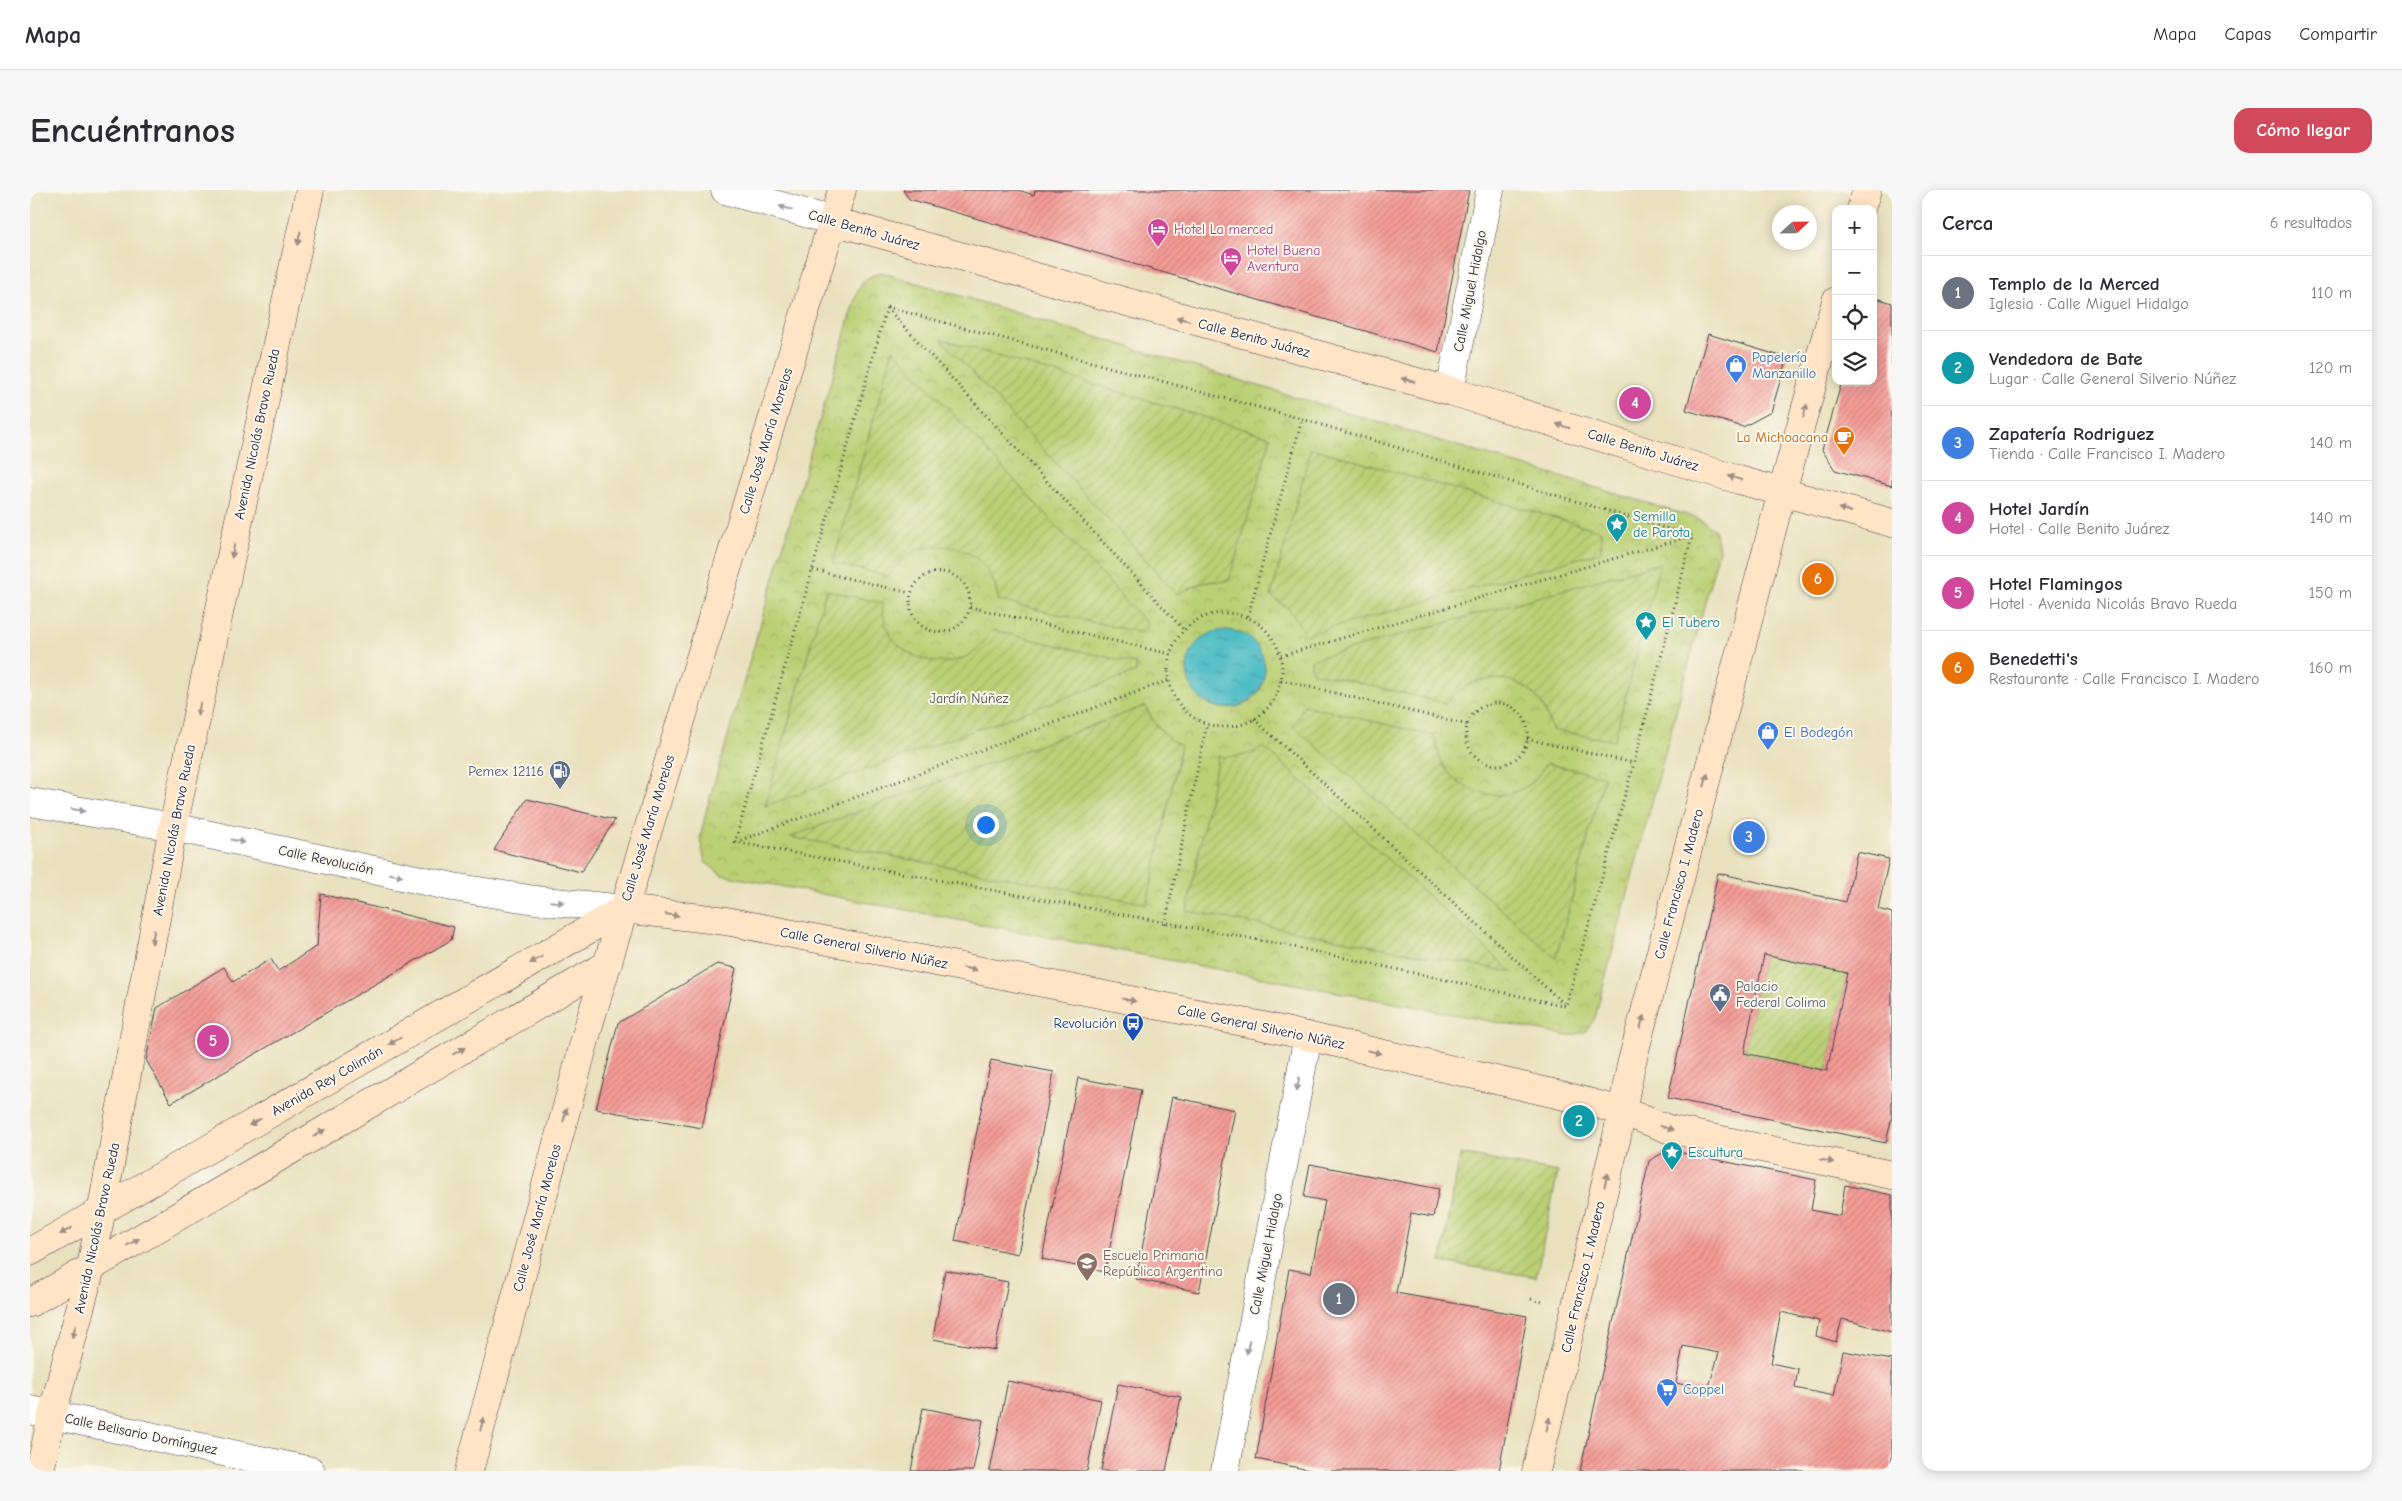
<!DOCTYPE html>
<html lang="es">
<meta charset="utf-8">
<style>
:root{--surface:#fff;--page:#f7f7f7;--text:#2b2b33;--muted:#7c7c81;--line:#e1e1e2;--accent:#d1495b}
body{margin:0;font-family:"Comic Neue",sans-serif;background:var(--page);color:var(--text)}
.controls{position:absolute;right:15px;top:15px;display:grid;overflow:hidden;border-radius:10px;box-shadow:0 2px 12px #0003}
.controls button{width:45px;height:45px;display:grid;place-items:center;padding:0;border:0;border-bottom:1px solid var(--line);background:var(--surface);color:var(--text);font:25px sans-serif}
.compass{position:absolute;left:1742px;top:15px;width:45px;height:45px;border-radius:50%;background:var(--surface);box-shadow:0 2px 12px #0003;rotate:68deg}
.you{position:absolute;left:955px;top:634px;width:18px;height:18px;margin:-12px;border:4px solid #fff;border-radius:50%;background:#1a73e8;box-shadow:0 0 0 8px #1a73e833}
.badge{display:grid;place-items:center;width:32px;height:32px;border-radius:50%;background:var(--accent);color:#fff;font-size:16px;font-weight:700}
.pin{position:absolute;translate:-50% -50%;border:2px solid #fff;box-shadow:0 1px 5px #0006}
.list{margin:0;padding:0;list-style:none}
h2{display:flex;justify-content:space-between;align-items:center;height:65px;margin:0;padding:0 20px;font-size:21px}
h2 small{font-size:16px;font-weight:400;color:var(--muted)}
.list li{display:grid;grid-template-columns:32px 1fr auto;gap:15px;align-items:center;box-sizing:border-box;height:75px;padding:0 20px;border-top:1px solid var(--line)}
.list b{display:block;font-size:19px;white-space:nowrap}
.list p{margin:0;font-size:16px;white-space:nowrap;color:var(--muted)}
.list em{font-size:16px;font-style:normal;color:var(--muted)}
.icon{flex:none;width:28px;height:28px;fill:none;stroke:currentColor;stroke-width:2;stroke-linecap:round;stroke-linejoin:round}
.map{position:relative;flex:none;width:1862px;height:1281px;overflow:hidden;border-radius:15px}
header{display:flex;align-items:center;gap:30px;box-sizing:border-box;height:70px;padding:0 25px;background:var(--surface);border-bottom:1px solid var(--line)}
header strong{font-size:24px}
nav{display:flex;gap:28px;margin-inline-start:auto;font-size:18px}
.intro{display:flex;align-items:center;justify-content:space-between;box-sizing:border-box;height:120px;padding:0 30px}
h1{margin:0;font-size:35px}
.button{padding:12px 22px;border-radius:15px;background:var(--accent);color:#fff;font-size:18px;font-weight:700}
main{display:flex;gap:30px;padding:0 30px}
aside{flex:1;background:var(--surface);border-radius:15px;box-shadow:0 2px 12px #0003}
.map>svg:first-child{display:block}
</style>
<header>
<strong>Mapa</strong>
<nav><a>Mapa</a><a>Capas</a><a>Compartir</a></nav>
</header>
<div class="intro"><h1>Encuéntranos</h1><a class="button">Cómo llegar</a></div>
<main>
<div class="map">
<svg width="1862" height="1281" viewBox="0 0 1862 1281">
<defs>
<pattern id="park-crowns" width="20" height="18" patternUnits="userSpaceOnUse" patternTransform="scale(1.25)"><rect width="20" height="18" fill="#bbd074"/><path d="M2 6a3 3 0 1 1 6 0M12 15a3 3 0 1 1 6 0" fill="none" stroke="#a0b265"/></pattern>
<pattern id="garden-furrows" width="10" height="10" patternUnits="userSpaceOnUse" patternTransform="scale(1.25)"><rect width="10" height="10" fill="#bbd074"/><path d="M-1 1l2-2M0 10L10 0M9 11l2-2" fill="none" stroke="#a0b265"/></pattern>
<pattern id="water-ripples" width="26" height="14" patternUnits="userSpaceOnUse" patternTransform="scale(1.25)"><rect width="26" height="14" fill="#4fbdc6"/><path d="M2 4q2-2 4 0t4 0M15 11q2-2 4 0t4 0" fill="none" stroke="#4199a2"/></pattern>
<pattern id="building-hatch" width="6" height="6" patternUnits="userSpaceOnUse" patternTransform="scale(1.25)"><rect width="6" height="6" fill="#f59b96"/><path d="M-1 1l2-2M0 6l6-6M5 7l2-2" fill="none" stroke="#c67e7c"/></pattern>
</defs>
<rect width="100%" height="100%" fill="#fbf7ec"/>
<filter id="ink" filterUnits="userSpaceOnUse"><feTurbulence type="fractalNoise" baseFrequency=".02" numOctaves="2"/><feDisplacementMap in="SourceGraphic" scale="10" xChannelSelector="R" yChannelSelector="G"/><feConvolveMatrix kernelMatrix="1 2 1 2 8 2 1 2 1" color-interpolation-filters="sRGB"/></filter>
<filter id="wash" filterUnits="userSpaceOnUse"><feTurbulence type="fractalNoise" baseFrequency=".0096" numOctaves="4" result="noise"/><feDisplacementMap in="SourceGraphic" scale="20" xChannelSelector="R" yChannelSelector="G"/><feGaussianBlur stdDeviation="1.12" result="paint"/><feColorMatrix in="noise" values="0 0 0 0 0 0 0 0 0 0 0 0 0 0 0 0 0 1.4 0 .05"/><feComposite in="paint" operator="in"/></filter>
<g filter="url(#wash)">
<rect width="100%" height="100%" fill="#e9e1bd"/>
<path fill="url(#park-crowns)" stroke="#6e7958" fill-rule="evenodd" d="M851,82L1670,329L1685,340L1689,360L1569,812L1565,828L1555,842L1538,846L692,685L675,672L670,649L677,618L821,122C828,101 828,89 851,82ZM1219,448C1243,474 1239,514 1199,518C1194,518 1185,518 1180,515C1175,511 1171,504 1168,500C1155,485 1155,480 1161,461Z"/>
<path fill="url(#garden-furrows)" stroke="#6e7958" d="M911,149L1241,247L1199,391L1175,392L1147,404Z
M863,159L1118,435L1112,443L969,411C967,404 966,396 962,389C949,359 912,348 883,362C873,367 865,377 858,386L803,373Z
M1281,258L1571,341V362L1276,445L1259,419L1241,406Z
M1630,373L1584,551L1522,540C1518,528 1515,518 1507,508C1484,479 1438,485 1416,513L1282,482L1281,470Z
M796,400L852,413C853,426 855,439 864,450C885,475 927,481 951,456C955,451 958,445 962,440L1106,474V482L735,616Z
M1274,515L1405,546C1407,559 1410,572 1418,582C1439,608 1481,614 1505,589C1509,584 1513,578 1516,573L1574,587L1526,768L1262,535L1268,528Z
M1115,516C1123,532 1134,548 1151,556L1117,714L760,647Z
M1234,557L1482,782L1157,721L1188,566C1203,569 1221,565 1234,557Z
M1734,765L1817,783L1797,881L1714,863Z
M1430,964L1528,982L1506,1087L1411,1072Z"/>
<path fill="url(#water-ripples)" stroke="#387080" d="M1157 479a39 39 0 1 1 78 0a39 39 0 1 1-78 0Z"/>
<g id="blocks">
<path fill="url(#building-hatch)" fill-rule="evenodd" d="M873,0H988L1004,5L1005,0H1439L1408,162L879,9Z
M1843,107L1862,113V296L1805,280L1792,260L1812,191H1843Z
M1678,144L1757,168L1741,222L1713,237L1656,220Z
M497,609L585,630L551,682L464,660Z
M1827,662L1859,669L1848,719L1862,723V927L1856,953L1638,908L1688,683L1816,712ZM1734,765L1817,783L1797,881L1714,863Z
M291,704L424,737L421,750L141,913L116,870L127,818L194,777L203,792L241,769L248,781L287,756Z
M687,774L706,778L672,938L566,919L588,833Z
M961,870L1024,882L988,1064L925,1051Z
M1048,888L1111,900L1075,1082L1012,1069Z
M1142,907L1205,920L1169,1102L1106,1089Z
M1638,960L1786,990L1781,1020L1810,1026L1815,995L1862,1005V1142L1812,1129L1806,1152L1786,1146L1789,1131L1751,1122L1741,1173L1768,1179L1765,1198L1804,1206L1813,1161L1862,1170V1281H1550L1619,971ZM1653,1156L1689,1163L1678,1200L1646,1193Z
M1280,974L1409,999L1403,1027L1381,1023L1366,1103L1497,1126L1469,1281H1284L1226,1269L1259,1079L1281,1083L1295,1011L1274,1007Z
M915,1080L978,1092L965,1160L903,1149Z
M978,1191L1071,1210L1057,1281H960Z
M1088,1194L1151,1207L1136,1281H1071Z
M893,1218L953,1230L943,1281H881Z"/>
</g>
</g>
<g filter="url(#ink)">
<use href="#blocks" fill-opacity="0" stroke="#403f4e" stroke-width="1"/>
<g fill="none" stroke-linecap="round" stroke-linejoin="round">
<g stroke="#403f4e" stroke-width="29">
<path id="street" d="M695,0L803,31
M1420,201L1460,0
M0,612L143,637L423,697L505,710L594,719
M0,1220L281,1281
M1195,1281L1278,846"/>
</g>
<g stroke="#403f4e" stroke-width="29">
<path id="secondary" d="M1831,19L1837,0
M803,31L1420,201L1709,290L1862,333
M594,719L696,731L1233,836L1535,906L1592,921L1638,939L1862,985
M0,1062L594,719
M0,1113L578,774
M10,1281L22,1225L61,1077L143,637L280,0
M439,1281L560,831L812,0
M1506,1281L1587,946L1601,875L1752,302L1806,111"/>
</g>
<path stroke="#403f4e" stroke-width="3" stroke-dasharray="1 4" stroke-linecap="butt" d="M857,117L1272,229L1662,346L1604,573L1536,816L1250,754L705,652Z
M857,118L1153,439
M783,380L880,403
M880 412a30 30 0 1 1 60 0a30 30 0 1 1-60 0Z
M940,417L1140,464
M1138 480a57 57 0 1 1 114 0a57 57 0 1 1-114 0Z
M1218,426L1272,229
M1251,466L1661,346
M1251,490L1438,535
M1436 544a31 31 0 1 1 62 0a31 31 0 1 1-62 0Z
M1224,529L1535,815
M1497,549L1604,573
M706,652L1139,490
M1135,734L1177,534
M1501,1109L1513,1112"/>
<use href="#street" stroke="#fff" stroke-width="28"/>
<use href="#secondary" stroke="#ffe4c6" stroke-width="28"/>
</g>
<defs><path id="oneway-solid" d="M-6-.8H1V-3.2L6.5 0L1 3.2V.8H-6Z" transform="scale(1.25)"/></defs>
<g fill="#9c9ca7">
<use href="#oneway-solid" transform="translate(756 18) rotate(-164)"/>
<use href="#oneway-solid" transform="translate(48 620) rotate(10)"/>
<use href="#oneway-solid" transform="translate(208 651) rotate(12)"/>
<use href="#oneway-solid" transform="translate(366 685) rotate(12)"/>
<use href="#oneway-solid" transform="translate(527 712) rotate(6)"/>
<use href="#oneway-solid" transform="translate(1268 894) rotate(101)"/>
<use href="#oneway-solid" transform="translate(1218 1157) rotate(101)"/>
</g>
<g fill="#9c8d87">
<use href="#oneway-solid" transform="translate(269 48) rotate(102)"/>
<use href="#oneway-solid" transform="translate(1153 129) rotate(-165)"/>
<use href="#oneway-solid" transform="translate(1378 190) rotate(-165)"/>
<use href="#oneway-solid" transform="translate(1775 221) rotate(-74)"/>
<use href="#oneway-solid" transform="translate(1533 236) rotate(-163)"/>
<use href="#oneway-solid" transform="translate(1705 288) rotate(-163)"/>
<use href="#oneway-solid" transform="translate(1815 320) rotate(-165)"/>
<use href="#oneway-solid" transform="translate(203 361) rotate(102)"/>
<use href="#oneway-solid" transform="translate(169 519) rotate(102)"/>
<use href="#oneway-solid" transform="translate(1676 590) rotate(-75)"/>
<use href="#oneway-solid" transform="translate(642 725) rotate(7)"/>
<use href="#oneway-solid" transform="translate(123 747) rotate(100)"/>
<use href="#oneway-solid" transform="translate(506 770) rotate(150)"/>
<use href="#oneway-solid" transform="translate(940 779) rotate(11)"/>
<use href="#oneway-solid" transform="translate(1099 810) rotate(11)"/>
<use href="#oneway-solid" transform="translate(1612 832) rotate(-75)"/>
<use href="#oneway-solid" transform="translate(365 851) rotate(150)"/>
<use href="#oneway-solid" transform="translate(429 861) rotate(-30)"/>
<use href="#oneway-solid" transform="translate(1344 862) rotate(13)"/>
<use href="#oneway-solid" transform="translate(535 925) rotate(-75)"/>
<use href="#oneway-solid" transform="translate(225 932) rotate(150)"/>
<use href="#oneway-solid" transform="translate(1637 938) rotate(17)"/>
<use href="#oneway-solid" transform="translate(289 943) rotate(-30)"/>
<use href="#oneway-solid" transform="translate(1797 971) rotate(11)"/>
<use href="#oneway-solid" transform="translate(1576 990) rotate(-76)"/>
<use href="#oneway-solid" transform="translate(36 1041) rotate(150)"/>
<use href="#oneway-solid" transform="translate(103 1052) rotate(-30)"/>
<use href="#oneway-solid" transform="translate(44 1141) rotate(105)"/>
<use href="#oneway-solid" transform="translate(452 1234) rotate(-75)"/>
<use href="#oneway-solid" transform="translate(1518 1234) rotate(-77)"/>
</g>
</g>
<defs>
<g id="hotel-pin" transform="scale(1.125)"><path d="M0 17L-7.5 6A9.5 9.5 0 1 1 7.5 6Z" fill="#d1479c" stroke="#fbf7ec"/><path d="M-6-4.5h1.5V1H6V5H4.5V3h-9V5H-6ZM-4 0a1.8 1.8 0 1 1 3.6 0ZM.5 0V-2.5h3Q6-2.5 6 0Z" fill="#fff"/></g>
<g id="shop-pin" transform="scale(1.125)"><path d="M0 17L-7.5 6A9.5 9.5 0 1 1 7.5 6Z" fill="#3f7fe0" stroke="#fbf7ec"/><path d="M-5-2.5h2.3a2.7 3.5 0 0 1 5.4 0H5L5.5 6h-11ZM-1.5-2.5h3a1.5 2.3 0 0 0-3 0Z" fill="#fff"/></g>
<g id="cafe-pin" transform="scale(1.125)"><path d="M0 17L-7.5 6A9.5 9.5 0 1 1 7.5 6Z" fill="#e8710a" stroke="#fbf7ec"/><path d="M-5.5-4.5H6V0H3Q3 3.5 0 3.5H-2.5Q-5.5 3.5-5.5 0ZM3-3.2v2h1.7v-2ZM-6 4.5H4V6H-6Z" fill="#fff"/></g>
<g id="sight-pin" transform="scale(1.125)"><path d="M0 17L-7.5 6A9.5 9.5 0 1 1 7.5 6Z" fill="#0f9aa8" stroke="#fbf7ec"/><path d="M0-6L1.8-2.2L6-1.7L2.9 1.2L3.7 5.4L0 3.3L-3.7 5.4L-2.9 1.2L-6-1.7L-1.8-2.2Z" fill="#fff"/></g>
<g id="fuel-pin" transform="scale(1.125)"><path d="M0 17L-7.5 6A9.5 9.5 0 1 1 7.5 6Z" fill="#5c6f8a" stroke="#fbf7ec"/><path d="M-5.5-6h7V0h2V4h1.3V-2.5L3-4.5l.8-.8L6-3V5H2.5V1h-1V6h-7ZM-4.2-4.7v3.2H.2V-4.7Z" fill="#fff"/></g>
<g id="civic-pin" transform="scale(1.125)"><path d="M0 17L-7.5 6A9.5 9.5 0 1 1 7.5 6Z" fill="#5c6f8a" stroke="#fbf7ec"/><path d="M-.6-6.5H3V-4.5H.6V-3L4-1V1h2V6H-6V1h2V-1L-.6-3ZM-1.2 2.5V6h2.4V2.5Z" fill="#fff"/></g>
<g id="bus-pin" transform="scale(1.125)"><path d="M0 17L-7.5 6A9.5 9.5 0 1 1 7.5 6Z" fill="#1a4fb4" stroke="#fbf7ec"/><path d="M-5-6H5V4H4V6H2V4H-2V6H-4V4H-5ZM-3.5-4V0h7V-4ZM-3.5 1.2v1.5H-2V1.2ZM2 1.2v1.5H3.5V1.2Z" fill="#fff"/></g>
<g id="school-pin" transform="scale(1.125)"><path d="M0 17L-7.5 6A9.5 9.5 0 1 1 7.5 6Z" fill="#8d6e63" stroke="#fbf7ec"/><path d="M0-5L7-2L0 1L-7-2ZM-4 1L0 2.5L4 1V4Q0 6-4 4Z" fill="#fff"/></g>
<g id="supermarket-pin" transform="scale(1.125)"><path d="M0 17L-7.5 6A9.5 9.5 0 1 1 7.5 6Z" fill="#3f7fe0" stroke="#fbf7ec"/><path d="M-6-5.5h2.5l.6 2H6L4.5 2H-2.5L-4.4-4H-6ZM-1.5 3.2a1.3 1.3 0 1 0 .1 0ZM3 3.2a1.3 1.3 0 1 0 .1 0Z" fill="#fff"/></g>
</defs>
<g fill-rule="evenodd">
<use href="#hotel-pin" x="1128" y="39"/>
<use href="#hotel-pin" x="1201" y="68"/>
<use href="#shop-pin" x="1706" y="175"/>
<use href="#cafe-pin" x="1814" y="247"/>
<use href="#sight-pin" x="1587" y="334"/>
<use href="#sight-pin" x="1616" y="432"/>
<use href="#shop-pin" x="1738" y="542"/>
<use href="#fuel-pin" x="530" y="581"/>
<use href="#civic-pin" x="1690" y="804"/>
<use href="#bus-pin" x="1103" y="833"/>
<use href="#sight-pin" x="1642" y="962"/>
<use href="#school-pin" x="1057" y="1073"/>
<use href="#supermarket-pin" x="1637" y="1199"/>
</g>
<g text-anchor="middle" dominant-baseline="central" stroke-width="4" stroke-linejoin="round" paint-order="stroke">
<g font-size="14" fill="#b23c85" stroke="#fbf7ec" text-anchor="start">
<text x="1144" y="39">Hotel La merced</text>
<text x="1217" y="60">Hotel Buena<tspan x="1217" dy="16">Aventura</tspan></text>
</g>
<g font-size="14" fill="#22223b" stroke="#fbf7ec">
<text transform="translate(834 40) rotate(16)">Calle Benito Juárez</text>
<text transform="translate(1440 101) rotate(-79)">Calle Miguel Hidalgo</text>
<text transform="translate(1224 148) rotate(15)">Calle Benito Juárez</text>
<text transform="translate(227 244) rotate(-78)">Avenida Nicolás Bravo Rueda</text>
<text transform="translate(736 251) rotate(-73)">Calle José María Morelos</text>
<text transform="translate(1613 260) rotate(17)">Calle Benito Juárez</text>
<text transform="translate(618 638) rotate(-73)">Calle José María Morelos</text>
<text transform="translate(144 640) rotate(-79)">Avenida Nicolás Bravo Rueda</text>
<text transform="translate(296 670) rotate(12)">Calle Revolución</text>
<text transform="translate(1649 694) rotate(-75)">Calle Francisco I. Madero</text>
<text transform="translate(834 758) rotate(11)">Calle General Silverio Núñez</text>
<text transform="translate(1231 837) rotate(12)">Calle General Silverio Núñez</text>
<text transform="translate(297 891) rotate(-30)">Avenida Rey Colimán</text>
<text transform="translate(507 1028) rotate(-75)">Calle José María Morelos</text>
<text transform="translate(67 1038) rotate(-78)">Avenida Nicolás Bravo Rueda</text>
<text transform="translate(1236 1064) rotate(-79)">Calle Miguel Hidalgo</text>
<text transform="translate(1553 1087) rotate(-77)">Calle Francisco I. Madero</text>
<text transform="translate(111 1244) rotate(12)">Calle Belisario Domínguez</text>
</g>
<g font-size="14" fill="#366cbe" stroke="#fbf7ec" text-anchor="start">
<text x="1722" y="167">Papelería<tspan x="1722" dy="16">Manzanillo</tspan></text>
<text x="1754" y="542">El Bodegón</text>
<text x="1653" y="1199">Coppel</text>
</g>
<g font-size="14" fill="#c56008" stroke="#fbf7ec" text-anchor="end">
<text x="1798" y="247">La Michoacana</text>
</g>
<g font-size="14" fill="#0d838f" stroke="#fbf7ec" text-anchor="start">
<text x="1603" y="326">Semilla<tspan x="1603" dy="16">de Parota</tspan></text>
<text x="1632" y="432">El Tubero</text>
<text x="1658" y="962">Escultura</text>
</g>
<g font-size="14" fill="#50564c" stroke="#fbf7ec">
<text x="939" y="508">Jardín Núñez</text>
</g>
<g font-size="14" fill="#4e5e75" stroke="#fbf7ec" text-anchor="end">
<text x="514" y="581">Pemex 12116</text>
<text x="1706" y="796" text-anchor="start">Palacio<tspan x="1706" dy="16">Federal Colima</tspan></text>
</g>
<g font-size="14" fill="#164399" stroke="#fbf7ec" text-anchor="end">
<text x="1087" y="833">Revolución</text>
</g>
<g font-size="14" fill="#785e54" stroke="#fbf7ec" text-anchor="start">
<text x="1073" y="1065">Escuela Primaria<tspan x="1073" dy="16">República Argentina</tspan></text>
</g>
</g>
</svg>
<div class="controls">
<button>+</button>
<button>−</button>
<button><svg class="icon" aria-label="locate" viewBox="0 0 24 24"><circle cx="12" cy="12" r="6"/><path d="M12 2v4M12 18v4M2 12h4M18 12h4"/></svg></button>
<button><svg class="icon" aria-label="layers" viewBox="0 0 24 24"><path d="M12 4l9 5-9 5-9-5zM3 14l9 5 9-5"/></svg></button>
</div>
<svg class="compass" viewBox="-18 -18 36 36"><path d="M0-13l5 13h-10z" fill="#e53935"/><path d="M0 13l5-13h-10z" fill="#7c7c81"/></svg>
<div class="you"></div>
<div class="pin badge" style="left:1309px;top:1109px;background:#6b7280">1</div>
<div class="pin badge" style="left:1549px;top:931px;background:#0f9aa8">2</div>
<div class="pin badge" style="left:1719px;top:647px;background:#3f7fe0">3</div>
<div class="pin badge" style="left:1605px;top:213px;background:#d1479c">4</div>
<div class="pin badge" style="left:183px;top:851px;background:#d1479c">5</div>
<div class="pin badge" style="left:1788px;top:389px;background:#e8710a">6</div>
</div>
<aside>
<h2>Cerca<small>6 resultados</small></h2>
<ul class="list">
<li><span class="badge" style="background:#6b7280">1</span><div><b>Templo de la Merced</b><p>Iglesia · Calle Miguel Hidalgo</p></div><em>110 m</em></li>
<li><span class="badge" style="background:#0f9aa8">2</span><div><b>Vendedora de Bate</b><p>Lugar · Calle General Silverio Núñez</p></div><em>120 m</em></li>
<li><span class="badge" style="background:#3f7fe0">3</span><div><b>Zapatería Rodriguez</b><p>Tienda · Calle Francisco I. Madero</p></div><em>140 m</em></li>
<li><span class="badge" style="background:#d1479c">4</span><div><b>Hotel Jardín</b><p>Hotel · Calle Benito Juárez</p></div><em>140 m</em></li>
<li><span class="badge" style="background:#d1479c">5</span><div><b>Hotel Flamingos</b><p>Hotel · Avenida Nicolás Bravo Rueda</p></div><em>150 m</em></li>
<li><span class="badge" style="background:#e8710a">6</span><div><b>Benedetti's</b><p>Restaurante · Calle Francisco I. Madero</p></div><em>160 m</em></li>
</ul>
</aside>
</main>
